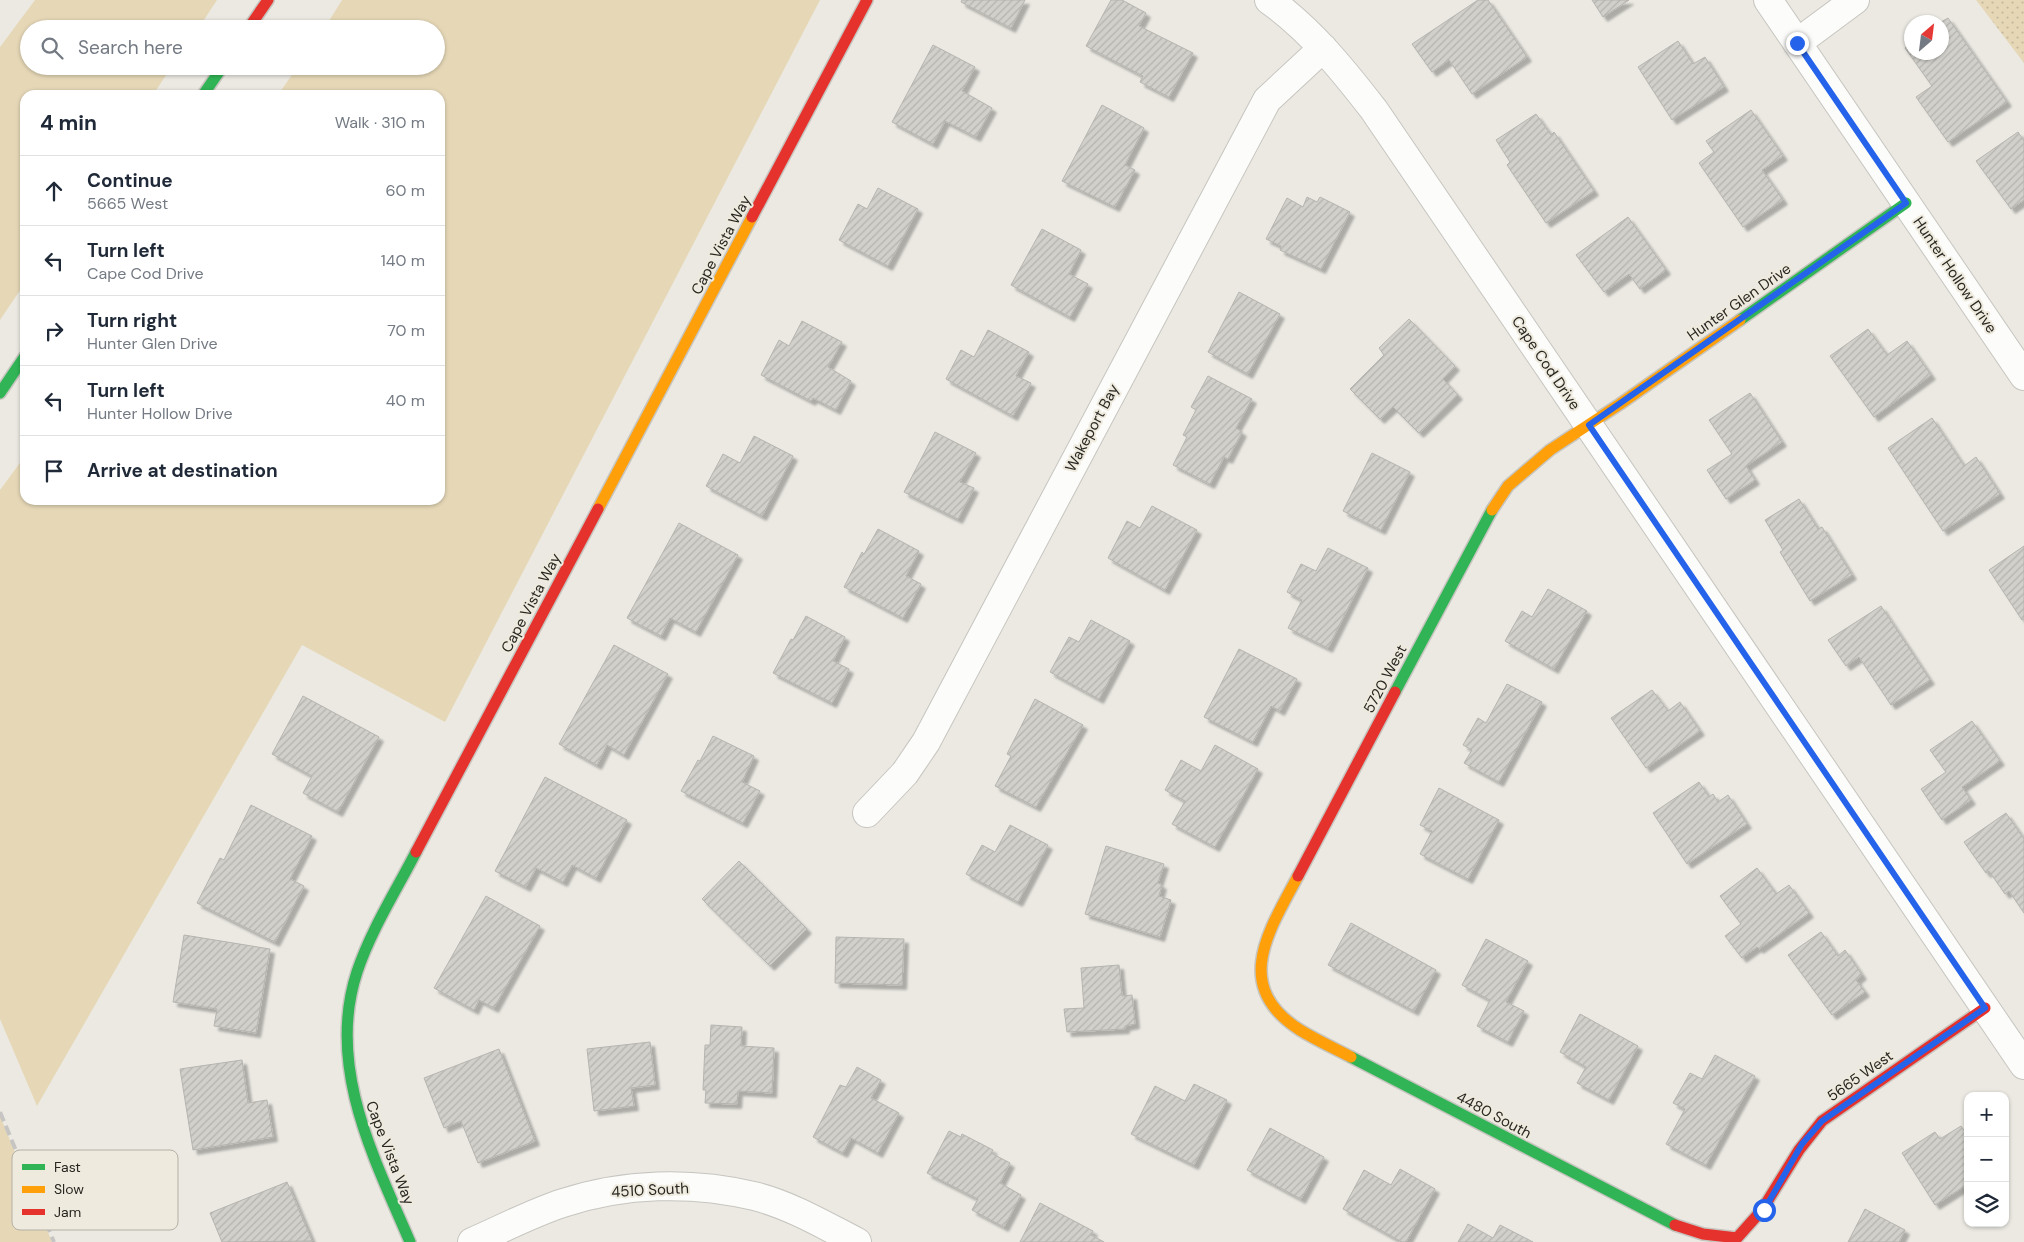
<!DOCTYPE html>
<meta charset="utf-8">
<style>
:root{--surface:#fff;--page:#f6f6f7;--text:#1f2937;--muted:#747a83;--line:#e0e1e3}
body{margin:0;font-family:"DM Sans",sans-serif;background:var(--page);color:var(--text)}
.controls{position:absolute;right:15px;bottom:15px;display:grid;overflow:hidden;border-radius:10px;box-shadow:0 1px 4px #0004}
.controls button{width:45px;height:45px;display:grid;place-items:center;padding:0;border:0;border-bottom:1px solid var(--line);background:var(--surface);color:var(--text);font:25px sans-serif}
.compass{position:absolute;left:1904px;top:15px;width:45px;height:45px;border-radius:50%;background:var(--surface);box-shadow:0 1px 4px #0004;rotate:28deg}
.stop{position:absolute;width:15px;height:15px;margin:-11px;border:4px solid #2563eb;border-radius:50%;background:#fff}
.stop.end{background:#2563eb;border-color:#fff;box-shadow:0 1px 5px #0008}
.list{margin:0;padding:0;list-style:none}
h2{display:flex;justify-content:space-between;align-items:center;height:65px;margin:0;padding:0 20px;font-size:21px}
h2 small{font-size:16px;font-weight:400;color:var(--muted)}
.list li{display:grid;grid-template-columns:32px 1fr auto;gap:15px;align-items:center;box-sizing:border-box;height:70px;padding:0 20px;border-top:1px solid var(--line)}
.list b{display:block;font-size:19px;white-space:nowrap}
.list p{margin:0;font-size:16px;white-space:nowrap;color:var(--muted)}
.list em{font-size:16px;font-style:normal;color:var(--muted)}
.icon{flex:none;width:28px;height:28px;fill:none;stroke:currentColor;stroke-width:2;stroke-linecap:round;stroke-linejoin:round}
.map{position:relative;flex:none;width:2024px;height:1242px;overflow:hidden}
.search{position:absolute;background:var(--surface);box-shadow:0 1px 4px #0004;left:20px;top:20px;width:425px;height:55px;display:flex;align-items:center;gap:12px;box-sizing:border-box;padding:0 18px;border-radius:28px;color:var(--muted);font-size:19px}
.panel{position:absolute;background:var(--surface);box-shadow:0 1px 4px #0004;left:20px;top:90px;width:425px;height:415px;border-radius:15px}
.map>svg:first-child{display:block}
</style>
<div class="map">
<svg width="2024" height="1242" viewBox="0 0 2024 1242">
<defs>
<pattern id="park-dots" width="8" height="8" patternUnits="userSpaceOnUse" patternTransform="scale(1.25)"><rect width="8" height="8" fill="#e6d8b7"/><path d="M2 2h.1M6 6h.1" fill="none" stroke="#c5b99d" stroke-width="1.8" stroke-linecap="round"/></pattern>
<pattern id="building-hatch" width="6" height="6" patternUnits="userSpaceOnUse" patternTransform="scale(1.25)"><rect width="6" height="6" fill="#d2d0cb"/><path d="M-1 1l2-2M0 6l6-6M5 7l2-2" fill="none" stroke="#b4b3ae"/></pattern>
<filter id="shadow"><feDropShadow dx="4.5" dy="4.5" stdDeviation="1" flood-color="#0004"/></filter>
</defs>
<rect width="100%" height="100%" fill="#ebe9e2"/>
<path fill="#e6d8b7" d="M35,0H217L198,29H29V66H172L153,95H25V283L0,320V47Z
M342,0H820L445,722L302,645L37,1106L0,1019V490L25,456V500H440V95H278L298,66H436V29H324Z
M0,1116L52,1242H0Z"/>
<path fill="url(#park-dots)" d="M1976,0H2024V63Z"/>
<path fill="url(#building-hatch)" stroke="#b6b4af" filter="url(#shadow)" d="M962,0H1025L1011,28L961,2Z
M1111,0H1122L1146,13L1139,26L1193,53L1169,97L1140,82L1143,76L1086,46Z
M1478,0H1488L1527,57L1472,94L1449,60L1432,72L1412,44Z
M1592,0H1629L1603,17Z
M1948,18L2007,102L1948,142L1916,97L1932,86L1905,48L1912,43V52H1942L1941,22Z
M1678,41L1693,64L1705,57L1724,87L1672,120L1638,67Z
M933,45L975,67L962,91L992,108L976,137L945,121L933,144L892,122Z
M1102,105L1144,128L1125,165L1135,170L1115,207L1062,181Z
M1751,110L1783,156L1762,170L1783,200L1743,227L1699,163L1714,152L1706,141Z
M1536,114L1551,135L1554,132L1594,191L1546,223L1507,165L1510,162L1496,140Z
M2018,132L2024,141V200L2011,209L1976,161Z
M878,188L918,209L888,266L839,240L858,204L867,209Z
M1307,197L1317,202L1320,197L1350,212L1321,269L1280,250L1281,246L1266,239L1287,198L1303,207Z
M1628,217L1666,270L1640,289L1629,274L1604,292L1576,255Z
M1042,229L1081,250L1069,274L1088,284L1070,317L1011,285Z
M1239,292L1280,314L1248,374L1208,352Z
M1409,319L1455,366L1443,379L1458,395L1419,433L1393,407L1380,419L1350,389L1384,355L1379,348Z
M802,321L842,342L828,367L851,381L836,410L813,398L811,401L761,375L779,340L789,346Z
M1868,329L1887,355L1907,341L1931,375L1874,417L1830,356Z
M988,330L1029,352L1016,376L1031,383L1013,416L946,379L961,350L974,357Z
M1208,376L1252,399L1236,428L1242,432L1228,459L1224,457L1210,484L1173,465L1187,437L1183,435L1196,410L1191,407Z
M1750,393L1782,442L1746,466L1755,480L1726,499L1707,470L1732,454L1709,420Z
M1932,418L1964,466L1976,457L2000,494L1943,531L1888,448Z
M935,432L976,453L960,482L974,488L958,519L904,492Z
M754,436L793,456L762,516L706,486L723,454L740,463Z
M1372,453L1410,472L1381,530L1343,511Z
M1799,499L1818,529L1822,527L1852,575L1810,601L1780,552L1783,550L1765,520Z
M1152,506L1197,530L1165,590L1108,558L1127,521L1140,528Z
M679,523L738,555L696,632L670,618L661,636L627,618Z
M878,529L919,551L906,576L921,584L903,618L844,587L862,552L864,554Z
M2024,546V619L2022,620L1989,570Z
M1328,548L1368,568L1328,648L1288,628L1302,600L1287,592L1301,564L1316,571Z
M1548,589L1587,611L1554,669L1505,641L1522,611L1532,617Z
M1881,606L1930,680L1891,705L1859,657L1846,666L1828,640Z
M806,616L845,637L833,661L849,669L832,703L773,673L791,639L793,640Z
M1091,620L1130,641L1099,699L1050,672L1069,637L1079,642Z
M614,645L668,674L624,755L607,745L597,765L559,744Z
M1239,649L1297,679L1280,711L1271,706L1253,742L1204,717Z
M1507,684L1542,702L1499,782L1464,763L1472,750L1463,745L1478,718L1486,723Z
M1652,690L1668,711L1680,702L1700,731L1646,768L1611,718Z
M303,696L379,737L338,812L303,793L312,776L272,754Z
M1035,699L1083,725L1036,807L995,786L1011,756L1007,754Z
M1972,721L2000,761L1962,787L1971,800L1942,820L1921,789L1946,772L1930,750Z
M713,736L754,756L742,782L760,791L743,823L681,791L698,760L700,761Z
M1215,745L1258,769L1215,847L1172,824L1185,801L1165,790L1181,760L1201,771Z
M545,777L627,820L596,878L572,865L563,882L536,868L526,887L495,871Z
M1699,782L1709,797L1713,794L1718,802L1728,795L1747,824L1687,864L1653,813Z
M1439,788L1499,820L1468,879L1420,854L1432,831L1420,825Z
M251,805L312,836L290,879L304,886L275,942L197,903L220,858L224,860Z
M2006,813L2024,839V913L2009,891L2005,894L1989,871L1986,873L1964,842Z
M1010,825L1048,845L1018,902L966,874L982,845L995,852Z
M1106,846L1164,864L1158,883L1162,885L1159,896L1171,900L1160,937L1085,914Z
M739,861L807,929L770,966L702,899Z
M1757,868L1776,894L1789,885L1809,913L1759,949L1757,947L1742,958L1725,936L1741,924L1720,896Z
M486,896L540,926L494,1008L479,1000L474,1010L434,988Z
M1351,923L1436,970L1414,1011L1328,965Z
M1821,932L1838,956L1845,950L1862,975L1856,980L1865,992L1832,1015L1788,955Z
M184,935L270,949L256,1033L214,1026L217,1009L173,1002Z
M836,937L904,939L902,985L835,983Z
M1486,939L1528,961L1506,1002L1524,1011L1508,1042L1477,1026L1490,1000L1462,985Z
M1119,965L1122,996L1132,995L1135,1024L1125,1026V1029L1067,1032L1064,1009L1084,1008L1081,968Z
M1580,1014L1638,1046L1609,1100L1577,1083L1586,1067L1560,1052Z
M711,1025L742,1027L741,1046L774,1048L772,1093L738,1091L737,1104L705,1103L706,1090H703L705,1045H710Z
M650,1042L655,1085L631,1088L634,1106L594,1111L587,1049Z
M499,1049L535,1141L478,1163L461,1121L444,1128L424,1078Z
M1715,1055L1755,1076L1706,1165L1666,1144L1685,1109L1673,1103L1690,1073L1702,1079Z
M242,1060L248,1103L267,1100L273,1137L193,1150L180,1069Z
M857,1067L881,1080L871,1098L899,1113L878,1153L851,1138L843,1153L813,1137L840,1085L846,1087Z
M1194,1084L1227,1100L1194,1165L1131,1134L1155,1086L1185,1101Z
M1961,1126L1968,1136V1184L1935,1205L1902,1153L1935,1132L1940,1139Z
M1270,1128L1324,1157L1301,1199L1247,1170Z
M949,1131L961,1137L962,1134L993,1150L991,1153L1010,1163L1000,1183L1021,1195L1004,1227L972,1210L978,1199L927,1173Z
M1400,1169L1435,1189L1406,1242H1402L1343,1209L1364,1170L1391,1185Z
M287,1182L312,1241L222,1242L210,1213Z
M1040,1203L1093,1231L1091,1235L1104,1242H1020Z
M1865,1209L1905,1230L1899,1242H1848Z
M1468,1224L1493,1238L1500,1225L1533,1242H1458Z"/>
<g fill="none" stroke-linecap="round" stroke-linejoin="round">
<g stroke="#c7c5bf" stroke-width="30">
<path id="street" d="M1269,0C1311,30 1343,70 1374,110L2024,1065
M1768,0L2024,376
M1797,43L1855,0
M867,813L905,773L926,742L1267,100L1323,48
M472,1242C502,1229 532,1213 563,1203C624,1183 691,1181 754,1196C790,1205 824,1225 857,1242"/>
</g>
<g stroke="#c7c5bf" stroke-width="14">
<path id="fast" d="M203,95L223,66
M1740,320L1906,203
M0,393L25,356
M1395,692L1492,510
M1351,1057L1675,1225
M410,1242C374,1158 326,1066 357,972C371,930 396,891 416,852"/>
</g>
<g stroke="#c7c5bf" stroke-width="14">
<path id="slow" d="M598,509L752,217
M1492,510L1508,486L1550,450L1620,404L1740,320
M1298,876C1269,931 1231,986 1300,1030C1316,1040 1334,1048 1351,1057"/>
</g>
<g stroke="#c7c5bf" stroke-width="14">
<path id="jam" d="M248,29L268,0
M752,217L867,0
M416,852L598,509
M1298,876L1395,692
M1675,1225L1703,1234L1737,1238L1762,1210L1799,1150L1822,1121L1985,1008"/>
</g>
<use href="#street" stroke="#fcfcfb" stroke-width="28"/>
<use href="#fast" stroke="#30b455" stroke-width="11"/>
<use href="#slow" stroke="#ff9f0a" stroke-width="11"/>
<use href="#jam" stroke="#e5322d" stroke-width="11"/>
<path stroke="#c6c5c3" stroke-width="4" stroke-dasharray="10 5" stroke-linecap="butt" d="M0,1112L54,1242"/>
</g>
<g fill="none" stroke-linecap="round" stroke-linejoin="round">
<path stroke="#2563eb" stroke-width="6" d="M1764,1210L1802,1144L1822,1121L1985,1008L1589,425L1906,203L1797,43"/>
</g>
<g text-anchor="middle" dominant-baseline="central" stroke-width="4" stroke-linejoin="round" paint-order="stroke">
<g font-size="15" fill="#282722" stroke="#efeade">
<text transform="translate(721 245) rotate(-62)">Cape Vista Way</text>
<text transform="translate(1955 275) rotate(56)">Hunter Hollow Drive</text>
<text transform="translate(1739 302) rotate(-35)">Hunter Glen Drive</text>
<text transform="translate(1546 363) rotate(56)">Cape Cod Drive</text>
<text transform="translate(1092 428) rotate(-62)">Wakeport Bay</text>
<text transform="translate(531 603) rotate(-62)">Cape Vista Way</text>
<text transform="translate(1385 679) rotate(-62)">5720 West</text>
<text transform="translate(1860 1076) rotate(-35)">5665 West</text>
<text transform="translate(1494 1115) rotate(28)">4480 South</text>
<text transform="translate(390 1153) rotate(69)">Cape Vista Way</text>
<text transform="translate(650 1190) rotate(-3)">4510 South</text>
</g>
</g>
<rect x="12" y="1150" width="166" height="80" rx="8" fill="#efeade" stroke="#b3b0a6" stroke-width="1"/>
<rect x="22" y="1164" width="23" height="6" fill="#30b455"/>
<rect x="22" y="1186" width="23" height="7" fill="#ff9f0a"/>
<rect x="22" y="1209" width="23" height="6" fill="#e5322d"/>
<g font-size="14" fill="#282722">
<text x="54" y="1172">Fast</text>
<text x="54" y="1194">Slow</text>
<text x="54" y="1217">Jam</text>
</g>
</svg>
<div class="controls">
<button>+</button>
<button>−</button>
<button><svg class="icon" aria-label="layers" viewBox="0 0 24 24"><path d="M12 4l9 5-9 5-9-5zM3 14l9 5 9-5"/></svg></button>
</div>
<svg class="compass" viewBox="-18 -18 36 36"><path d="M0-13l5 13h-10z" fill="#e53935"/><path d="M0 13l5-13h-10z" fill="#747a83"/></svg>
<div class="stop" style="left:1764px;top:1210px"></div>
<div class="stop end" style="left:1797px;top:43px"></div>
<div class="search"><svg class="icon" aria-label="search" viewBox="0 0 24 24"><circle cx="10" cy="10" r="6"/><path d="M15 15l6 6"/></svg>Search here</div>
<section class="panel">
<h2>4 min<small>Walk · 310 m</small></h2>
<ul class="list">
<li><svg class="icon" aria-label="ahead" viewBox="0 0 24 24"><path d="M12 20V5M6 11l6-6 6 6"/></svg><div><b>Continue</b><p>5665 West</p></div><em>60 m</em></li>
<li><svg class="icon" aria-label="left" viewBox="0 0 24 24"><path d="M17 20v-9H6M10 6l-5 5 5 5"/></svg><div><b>Turn left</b><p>Cape Cod Drive</p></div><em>140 m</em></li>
<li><svg class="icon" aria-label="right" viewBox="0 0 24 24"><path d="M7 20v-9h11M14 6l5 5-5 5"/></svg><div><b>Turn right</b><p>Hunter Glen Drive</p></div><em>70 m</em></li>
<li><svg class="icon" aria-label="left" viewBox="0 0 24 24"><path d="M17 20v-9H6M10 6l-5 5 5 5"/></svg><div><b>Turn left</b><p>Hunter Hollow Drive</p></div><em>40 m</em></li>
<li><svg class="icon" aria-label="arrive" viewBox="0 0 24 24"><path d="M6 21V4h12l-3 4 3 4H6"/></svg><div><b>Arrive at destination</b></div></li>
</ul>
</section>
</div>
